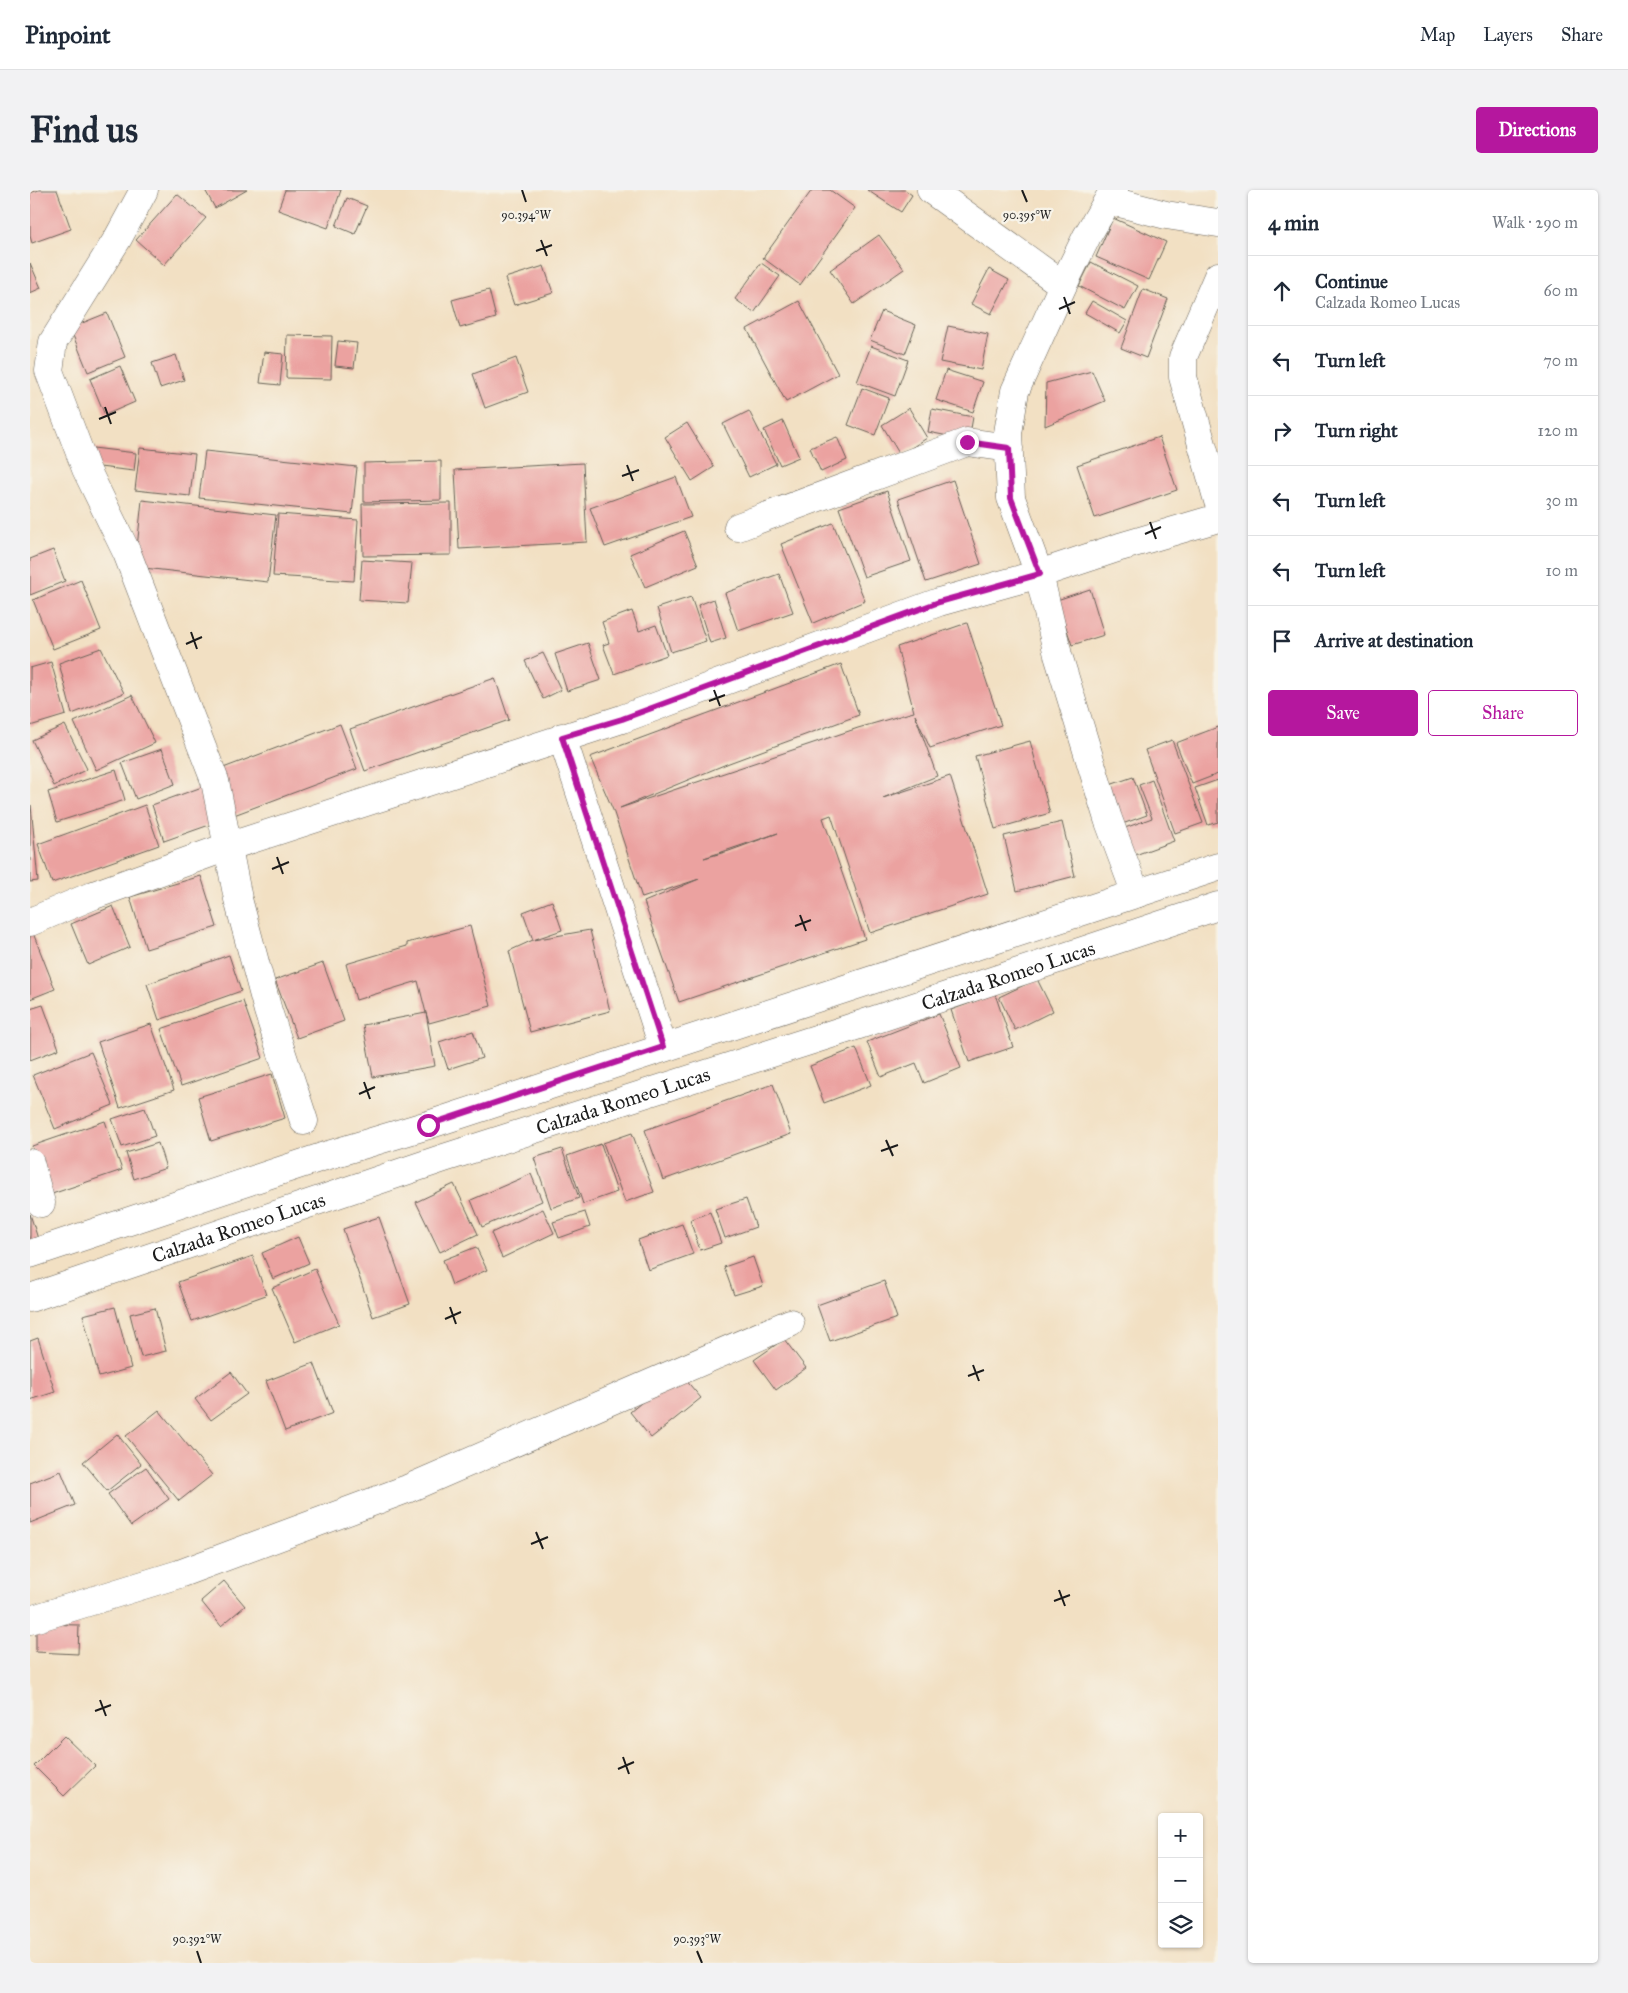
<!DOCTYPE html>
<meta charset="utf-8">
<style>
:root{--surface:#fff;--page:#f2f2f3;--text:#1f2937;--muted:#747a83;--line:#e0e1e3;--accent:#b5179e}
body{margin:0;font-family:"IM FELL Great Primer",serif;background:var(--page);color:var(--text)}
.controls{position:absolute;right:15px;bottom:15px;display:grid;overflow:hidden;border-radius:5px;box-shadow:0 1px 4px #0004}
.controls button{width:45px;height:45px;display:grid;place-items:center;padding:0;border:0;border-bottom:1px solid var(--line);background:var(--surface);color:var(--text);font:25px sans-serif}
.stop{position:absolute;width:15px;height:15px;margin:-11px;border:4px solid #b5179e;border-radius:50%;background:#fff}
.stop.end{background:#b5179e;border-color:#fff;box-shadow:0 1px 5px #0008}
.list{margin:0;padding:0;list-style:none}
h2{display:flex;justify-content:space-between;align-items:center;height:65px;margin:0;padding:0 20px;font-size:21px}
h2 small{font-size:16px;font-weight:400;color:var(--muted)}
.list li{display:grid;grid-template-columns:32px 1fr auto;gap:15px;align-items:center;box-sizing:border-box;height:70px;padding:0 20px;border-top:1px solid var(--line)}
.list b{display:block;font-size:19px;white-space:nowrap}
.list p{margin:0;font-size:16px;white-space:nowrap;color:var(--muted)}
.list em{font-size:16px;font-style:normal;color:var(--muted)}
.actions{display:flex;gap:10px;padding:15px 20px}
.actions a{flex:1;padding:11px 0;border:1px solid var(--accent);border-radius:5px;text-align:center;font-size:18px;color:var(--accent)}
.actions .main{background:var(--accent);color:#fff}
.icon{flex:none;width:28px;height:28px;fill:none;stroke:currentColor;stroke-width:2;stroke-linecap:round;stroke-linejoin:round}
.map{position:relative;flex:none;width:1188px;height:1773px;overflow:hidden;border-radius:5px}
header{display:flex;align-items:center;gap:30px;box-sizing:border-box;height:70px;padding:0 25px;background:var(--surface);border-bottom:1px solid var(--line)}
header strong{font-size:24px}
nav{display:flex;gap:28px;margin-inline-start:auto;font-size:18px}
.intro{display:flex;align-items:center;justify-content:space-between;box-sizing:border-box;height:120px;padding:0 30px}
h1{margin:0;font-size:35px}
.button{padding:12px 22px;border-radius:5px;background:var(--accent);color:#fff;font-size:18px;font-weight:700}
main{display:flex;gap:30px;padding:0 30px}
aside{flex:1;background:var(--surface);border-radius:5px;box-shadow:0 1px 4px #0004}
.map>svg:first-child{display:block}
</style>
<header>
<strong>Pinpoint</strong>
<nav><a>Map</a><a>Layers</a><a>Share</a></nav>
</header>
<div class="intro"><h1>Find us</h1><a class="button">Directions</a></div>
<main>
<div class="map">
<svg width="1188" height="1773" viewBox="0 0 1188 1773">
<rect width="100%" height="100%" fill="#f7f3e8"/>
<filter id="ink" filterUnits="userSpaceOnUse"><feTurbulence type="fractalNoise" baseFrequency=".02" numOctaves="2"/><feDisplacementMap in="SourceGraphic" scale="10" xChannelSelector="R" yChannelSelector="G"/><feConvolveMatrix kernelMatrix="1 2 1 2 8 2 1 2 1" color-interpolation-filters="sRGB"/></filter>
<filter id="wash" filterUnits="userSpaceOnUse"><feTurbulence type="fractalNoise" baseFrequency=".0096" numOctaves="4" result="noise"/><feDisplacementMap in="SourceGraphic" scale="20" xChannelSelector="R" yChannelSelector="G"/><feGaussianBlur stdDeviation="1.12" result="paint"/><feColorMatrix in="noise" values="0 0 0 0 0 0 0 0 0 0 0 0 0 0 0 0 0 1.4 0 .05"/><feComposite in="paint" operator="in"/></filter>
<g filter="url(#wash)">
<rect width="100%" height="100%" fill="#f2e0c3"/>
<g id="blocks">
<path fill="#eba2a0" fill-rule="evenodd" d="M9,0H27L41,39L2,53L0,46V3Z
M175,0H217L185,18Z
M255,0H311L298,38L248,20Z
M782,0H800L825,18L770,95L733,68Z
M837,0H875L882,5L871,22Z
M147,4L176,28L134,75L106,50Z
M317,8L337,16L325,44L306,36Z
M1083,28L1136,52L1119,90L1066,67Z
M849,45L874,79L824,114L800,80Z
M1061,72L1108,96L1095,120L1049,96Z
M0,73L11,98L0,103Z
M731,73L750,86L724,123L705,109Z
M514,76L523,103L484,115L475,88Z
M959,79L979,90L961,124L941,114Z
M1113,99L1138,109L1116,168L1091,158Z
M459,100L466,128L430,138L422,110Z
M769,111L808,184L756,212L717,139Z
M1062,111L1097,131L1090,143L1055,123Z
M852,121L886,135L875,164L840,150Z
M77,123L95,167L58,182L40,138Z
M918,136L958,144L951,180L910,172Z
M257,145L302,146L301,189L256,188Z
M308,151L327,153L324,178L305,176Z
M841,156L878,170L865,206L827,192Z
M234,162L253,164L250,195L230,193Z
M146,165L154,190L130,198L122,173Z
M486,168L498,202L455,218L443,184Z
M90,176L105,212L75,225L60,189Z
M916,180L953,192L943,222L906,210Z
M1062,181L1075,211L1015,236L1016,193Z
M832,198L859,208L845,245L818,235Z
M879,218L897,248L870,265L852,235Z
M902,219L943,227L939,250L898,242Z
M719,221L746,274L719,287L693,234Z
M753,231L769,267L750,275L734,240Z
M657,233L684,277L662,291L635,247Z
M807,247L817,270L791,282L780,258Z
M1129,247L1147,300L1065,328L1047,275Z
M63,258L106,263L104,281L61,276Z
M110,258L165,264L160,306L105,300Z
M175,261L327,277L322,324L169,308Z
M411,271V310L334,312V273Z
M553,273L557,352L429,359L425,280Z
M646,287L661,327L575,357L560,318Z
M923,290L951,374L896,392L868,309Z
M857,301L881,371L834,387L809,318Z
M112,310L246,325L238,392L105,377Z
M421,313V365L333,366L332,314Z
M248,324L328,330L324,391L243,386Z
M803,333L835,411L783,433L751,354Z
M654,341L668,375L615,397L600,364Z
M23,360L35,391L0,405V369Z
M332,370L382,373L378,413L329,410Z
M749,384L763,422L708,441L695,403Z
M51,390L71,440L23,459L3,410Z
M1060,399L1074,445L1042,455L1027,410Z
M661,407L676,451L641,462L627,418Z
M684,409L696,448L680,453L668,415Z
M602,421L609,441L626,435L637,465L584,484L573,455L579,453L572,432Z
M937,433L971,535L900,558L885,525L907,586L853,608L920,586L958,704L840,743L801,625L793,628L835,749L649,812L614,712L669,689L612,708L583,620L560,567L811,474L829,525L699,573L590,618L828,538L880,523L884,522L867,457ZM748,643L699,661L674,668Z
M558,453L571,490L537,501L525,464Z
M71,458L94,503L42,524L29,473Z
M513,463L531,500L513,509L495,471Z
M21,472L36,525L0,536V478Z
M465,488L479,530L335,581L320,539Z
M102,505L125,553L66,580L44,532Z
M310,534L327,579L204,625L188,580Z
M35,535L57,579L24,596L2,550Z
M1188,537V584L1162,594L1146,553Z
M1142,550L1173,633L1145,643L1115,560Z
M1000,551L1020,623L965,639L945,566Z
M132,559L145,594L106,609L92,573Z
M86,580L95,610L27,632L18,602Z
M1103,587L1117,625L1084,637L1071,598Z
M1122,590L1144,651L1094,669L1084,642L1122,628L1109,595Z
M1188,590V632L1178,635L1165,598Z
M172,597L185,633L134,651L122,615Z
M1,615L8,691L0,692V616Z
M115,615L129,655L22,693L8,654Z
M1032,632L1045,686L987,701L974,646Z
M171,686L187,737L116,759L100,707Z
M522,711L532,740L503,750L560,740L580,821L500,842L479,761L503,750L493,722Z
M83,716L100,757L58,775L41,734Z
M440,736L461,816L399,833L396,823L405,876L343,887L333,835L396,823L388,791L326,810L316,774L377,756V753Z
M3,743L25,799L0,809V744Z
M199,765L211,801L129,830L117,794Z
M293,773L314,831L267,848L245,790Z
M1007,789L1023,821L985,840L969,807Z
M965,804L983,857L939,872L921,820Z
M213,811L233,868L151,896L131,839Z
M13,815L29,859L0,870V819Z
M909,824L931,878L894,893L886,873L851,887L837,852Z
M121,834L144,900L90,918L68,852Z
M443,841L452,868L418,879L409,852Z
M826,858L841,895L794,913L780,876Z
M61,862L83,915L25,939L3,885Z
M242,884L255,928L181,951L168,907Z
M743,894L761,944L633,990L615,940Z
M115,918L125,946L92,957L82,929Z
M75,931L92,980L19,1005L2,956Z
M602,943L624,1002L595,1012L573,953Z
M128,953L136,978L104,989L96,963Z
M571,954L587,1002L553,1014L537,966Z
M532,959L549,1008L521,1018L504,968Z
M501,984L512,1011L452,1037L441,1010Z
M424,994L448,1044L410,1062L386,1012Z
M716,1009L726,1037L695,1048L685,1019Z
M513,1019L524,1043L472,1068L461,1043Z
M555,1022L560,1037L529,1048L523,1032Z
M680,1022L691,1053L670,1060L660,1030Z
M0,1024L10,1055L0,1058Z
M349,1027L380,1114L343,1127L313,1039Z
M652,1034L663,1064L618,1080L608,1050Z
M268,1047L279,1073L243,1089L232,1063Z
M446,1057L457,1080L422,1095L413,1070Z
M223,1066L236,1105L162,1131L148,1092Z
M723,1067L733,1096L704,1105L694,1077Z
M285,1079L309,1134L265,1152L242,1098Z
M854,1091L867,1128L800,1151L787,1115Z
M85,1117L101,1178L69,1187L53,1125Z
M125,1118L136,1161L111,1167L100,1124Z
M8,1148L25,1202L0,1210V1151Z
M754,1149L776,1178L746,1200L724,1170Z
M284,1173L303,1223L255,1241L236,1191Z
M201,1182L217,1204L181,1230L165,1209Z
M649,1182L671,1208L621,1248L600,1222Z
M129,1220L182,1285L149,1311L96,1246Z
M87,1244L111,1274L77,1301L53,1272Z
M116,1277L139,1309L101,1336L78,1304Z
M31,1281L45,1315L0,1333V1293Z
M194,1391L215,1416L191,1436L171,1411Z
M6,1434L49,1435L48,1464L6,1462Z
M34,1546L65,1576L34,1606L4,1576Z"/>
</g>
</g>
<g filter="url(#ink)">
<use href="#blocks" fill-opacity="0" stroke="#676156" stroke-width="1"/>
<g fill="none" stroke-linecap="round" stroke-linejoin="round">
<g stroke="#676156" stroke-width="29">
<path id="street" d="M114,0L88,48L23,152L19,181L56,279L97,363L185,591L208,709L238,821L274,931
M901,0L1033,95
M1084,0L1057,46L1033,95L985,201L978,243L981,308L1009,384L1028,465L1078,629L1106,704
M1078,10L1136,25L1188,33
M1188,86L1153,167V187L1188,311
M708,337L937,252L979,258
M532,547L633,857
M0,732L64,705L197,657L592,529L909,412L1009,384L1090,357L1188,328
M0,973L11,1013
M0,1430L149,1384L377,1299L760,1133"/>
</g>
<g stroke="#676156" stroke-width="29">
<g id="secondary">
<path d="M0,1064L292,967L398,935L1188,677"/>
<path id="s1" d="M0,1108L414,968L817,839L1188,716"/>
</g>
</g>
<use href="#street" stroke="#fff" stroke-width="28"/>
<use href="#secondary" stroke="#fff" stroke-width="28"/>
</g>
</g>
<g fill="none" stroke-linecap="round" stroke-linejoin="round" filter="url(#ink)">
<path stroke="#b5179e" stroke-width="6" d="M398,935L633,857L532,547L592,529L909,412L1010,384L981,308L979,258L937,252"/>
</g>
<path fill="none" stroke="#1c1c1c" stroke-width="2" d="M492,0L496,12M992,0L997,12M511,50L517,66M506,61L522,55M1034,107L1040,124M1029,119L1045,112M75,217L81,234M69,229L86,222M597,275L603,291M592,286L609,280M1120,332L1126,349M1115,344L1131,337M161,442L167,459M156,454L172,447M684,500L690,516M679,511L695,505M247,667L253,684M242,679L259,672M770,725L776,741M765,736L781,730M334,892L340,909M329,904L345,897M856,950L863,966M851,961L868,955M420,1117L426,1134M415,1129L431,1122M943,1175L949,1191M938,1186L954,1180M506,1342L513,1359M501,1354L518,1347M1029,1400L1035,1416M1024,1411L1040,1405M70,1510L76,1526M65,1521L81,1515M593,1567L599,1584M588,1579L604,1572M167,1761L171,1773M667,1761L672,1773"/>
<g text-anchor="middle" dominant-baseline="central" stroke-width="4.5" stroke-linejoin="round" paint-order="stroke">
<g font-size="20" fill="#1c1c1c" stroke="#f7f3e8">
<text stroke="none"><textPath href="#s1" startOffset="1030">Calzada Romeo Lucas</textPath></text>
<text stroke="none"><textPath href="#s1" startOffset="625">Calzada Romeo Lucas</textPath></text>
<text stroke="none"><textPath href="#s1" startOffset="220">Calzada Romeo Lucas</textPath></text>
</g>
</g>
<g font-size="12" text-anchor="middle" fill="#1c1c1c" stroke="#f7f3e8" stroke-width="4.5" stroke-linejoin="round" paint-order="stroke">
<text x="496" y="29">90.394°W</text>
<text x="997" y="29">90.395°W</text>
<text x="167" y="1753">90.392°W</text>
<text x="667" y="1753">90.393°W</text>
</g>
</svg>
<div class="controls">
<button>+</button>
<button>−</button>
<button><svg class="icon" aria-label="layers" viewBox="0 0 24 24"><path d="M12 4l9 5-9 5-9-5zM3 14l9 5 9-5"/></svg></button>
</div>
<div class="stop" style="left:398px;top:935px"></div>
<div class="stop end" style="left:937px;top:252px"></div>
</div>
<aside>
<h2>4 min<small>Walk · 290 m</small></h2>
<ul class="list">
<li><svg class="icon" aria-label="ahead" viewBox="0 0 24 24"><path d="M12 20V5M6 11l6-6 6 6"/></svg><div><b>Continue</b><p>Calzada Romeo Lucas</p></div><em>60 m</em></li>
<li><svg class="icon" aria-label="left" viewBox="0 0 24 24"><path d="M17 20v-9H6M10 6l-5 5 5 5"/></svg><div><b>Turn left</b></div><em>70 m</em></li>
<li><svg class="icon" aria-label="right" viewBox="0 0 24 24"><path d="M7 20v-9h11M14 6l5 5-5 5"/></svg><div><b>Turn right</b></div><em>120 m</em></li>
<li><svg class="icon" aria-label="left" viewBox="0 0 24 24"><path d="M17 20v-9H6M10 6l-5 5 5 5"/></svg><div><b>Turn left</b></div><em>30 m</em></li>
<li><svg class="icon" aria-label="left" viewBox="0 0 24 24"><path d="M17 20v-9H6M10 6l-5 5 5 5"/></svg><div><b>Turn left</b></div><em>10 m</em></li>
<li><svg class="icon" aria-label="arrive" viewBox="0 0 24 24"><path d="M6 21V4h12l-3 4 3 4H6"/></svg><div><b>Arrive at destination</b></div></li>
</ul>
<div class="actions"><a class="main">Save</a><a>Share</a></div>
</aside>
</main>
